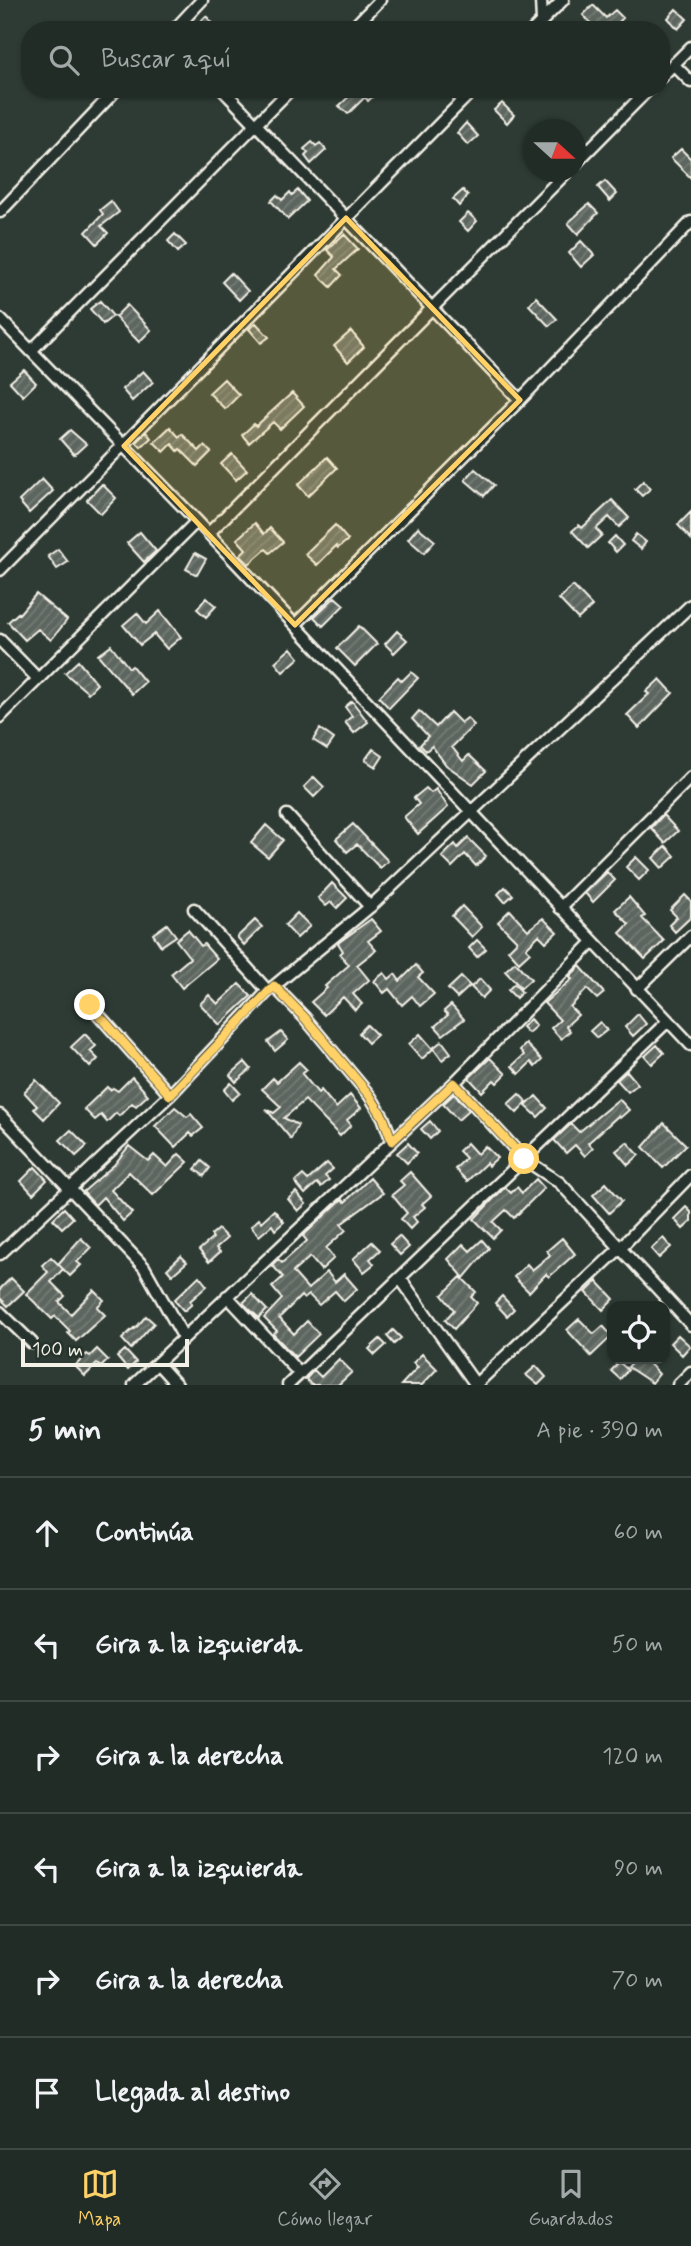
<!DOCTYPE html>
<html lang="es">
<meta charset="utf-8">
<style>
:root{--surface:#222c27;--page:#2a342f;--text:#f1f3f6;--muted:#a2a7a7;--line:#3f4844;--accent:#ffd166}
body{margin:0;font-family:Mynerve,sans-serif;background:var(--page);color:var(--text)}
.controls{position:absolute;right:21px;bottom:21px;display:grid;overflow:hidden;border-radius:14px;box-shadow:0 2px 5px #0004}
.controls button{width:63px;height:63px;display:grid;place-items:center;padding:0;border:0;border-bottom:2px solid var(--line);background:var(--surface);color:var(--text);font:35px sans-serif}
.compass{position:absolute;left:523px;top:119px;width:63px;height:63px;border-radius:50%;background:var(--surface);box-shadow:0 2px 5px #0004;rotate:111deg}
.scale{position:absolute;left:21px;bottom:18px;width:168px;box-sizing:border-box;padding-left:7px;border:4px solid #f4f1e8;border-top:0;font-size:19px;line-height:24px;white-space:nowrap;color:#f4f1e8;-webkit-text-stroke:5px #26332d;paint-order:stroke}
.stop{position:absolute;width:21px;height:21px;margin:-16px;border:5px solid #ffd166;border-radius:50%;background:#fff}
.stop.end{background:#ffd166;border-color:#fff;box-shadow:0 2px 7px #0008}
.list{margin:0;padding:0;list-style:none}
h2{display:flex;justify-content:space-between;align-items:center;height:91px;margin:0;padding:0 28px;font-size:30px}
h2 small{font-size:23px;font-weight:400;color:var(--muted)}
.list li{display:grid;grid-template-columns:46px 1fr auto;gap:21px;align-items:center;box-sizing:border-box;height:112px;padding:0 28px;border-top:2px solid var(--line)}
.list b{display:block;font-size:26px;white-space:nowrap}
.list em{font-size:23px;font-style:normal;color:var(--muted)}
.icon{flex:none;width:38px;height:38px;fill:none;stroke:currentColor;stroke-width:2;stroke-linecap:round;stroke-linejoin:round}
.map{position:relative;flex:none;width:691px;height:1385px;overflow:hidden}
.search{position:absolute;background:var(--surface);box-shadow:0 2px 5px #0004;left:21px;right:21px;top:21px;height:77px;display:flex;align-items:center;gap:18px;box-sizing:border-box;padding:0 24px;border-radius:28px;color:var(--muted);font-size:26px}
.sheet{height:763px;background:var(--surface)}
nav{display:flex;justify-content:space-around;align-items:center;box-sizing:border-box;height:98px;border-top:2px solid var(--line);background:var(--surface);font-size:19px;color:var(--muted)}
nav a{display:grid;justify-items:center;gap:4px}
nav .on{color:var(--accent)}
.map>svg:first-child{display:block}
</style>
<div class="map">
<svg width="691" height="1385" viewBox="0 0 691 1385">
<defs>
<pattern id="building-hatch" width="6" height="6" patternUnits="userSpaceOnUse" patternTransform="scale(1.75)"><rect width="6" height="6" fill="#5c655e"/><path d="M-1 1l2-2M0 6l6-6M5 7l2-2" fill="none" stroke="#747c75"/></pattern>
</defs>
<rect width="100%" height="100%" fill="#2e3b34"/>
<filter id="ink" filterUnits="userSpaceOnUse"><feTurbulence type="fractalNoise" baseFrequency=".0143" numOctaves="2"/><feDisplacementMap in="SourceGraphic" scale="14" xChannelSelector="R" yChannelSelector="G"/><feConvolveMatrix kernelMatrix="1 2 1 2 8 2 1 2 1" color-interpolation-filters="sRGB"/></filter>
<g filter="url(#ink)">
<path fill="url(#building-hatch)" stroke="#f4f1e8" stroke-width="2" d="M593,5L606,18L615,10L623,18L611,30H597L583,15Z
M676,9L687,19L678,29L668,18Z
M206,16L219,30H192Z
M357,89H381L368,101L365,97L348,114L339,106Z
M502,103L514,115L507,123L494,110Z
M466,123L478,136L468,145L457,133Z
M312,142L316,146L320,143L326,150L311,164L305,156L308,153L304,149Z
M681,149L691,159V178L671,158Z
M605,181L617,194L610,201L598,187Z
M298,190L307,201L288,219L271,201L277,195L282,200L290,192L292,195Z
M463,190L468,196L459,206L453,199Z
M111,201L119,212L101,226L108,233L97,244L86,232L103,214L100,210Z
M589,204L598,213L578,234L568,223Z
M468,213L477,221L468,231L459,222Z
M175,234L186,245L178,252L168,241Z
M344,234L358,249L336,269L342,275L331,287L318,275L334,257L327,250Z
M581,241L594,255L581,267L569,253Z
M231,273L248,291L239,300L222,282Z
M536,297L557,319L549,326L529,305Z
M100,301L113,316L103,324L90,309Z
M127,305L151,330L139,342L115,317Z
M256,323L269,337L261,343L249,329Z
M351,331L364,347L348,362L334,346Z
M24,370L36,383L23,396L10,382Z
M143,371L153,382L132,401L122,389Z
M224,379L239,395L225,409L209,393Z
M292,393L304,406L280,429L273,422L249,443L242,435L254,424L256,426Z
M170,427L179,437L182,434L199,451L204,446L211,452L197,466L180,449L178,451L172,444L164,452L154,442Z
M70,430L86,444L74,455L60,439Z
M146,432L151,438L141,447L136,442Z
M232,454L247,470L236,480L221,464Z
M327,457L337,468L308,496L298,485Z
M475,469L494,485L484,496L465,480Z
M42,479L53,491L29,513L19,501Z
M643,481L650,489L642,496L635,489Z
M102,484L116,498L101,514L87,500Z
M612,500L629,518L619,527L609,517L596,529L602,535L588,548L572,531L579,525L582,528Z
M691,512V539L678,525Z
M255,523L264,534L270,528L283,542L270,553L266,549L249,564L240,555L246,549L237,539Z
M335,525L348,540L338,548L336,546L317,565L305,554Z
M418,527L435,541L424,553L408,539Z
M140,532L156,551L144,562L127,543Z
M636,534L646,542L641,549L631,541Z
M615,536L623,545L616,552L608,543Z
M58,549L68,562L57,569L48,556Z
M195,553L206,559L197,575L186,569Z
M573,586L592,606L578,619L559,599Z
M36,594L67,620L51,640L38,629L25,640L8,622L18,613L19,614Z
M335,597L344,605L323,626L314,617Z
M206,598L216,606L206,617L197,609Z
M160,611L181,637L167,649L154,634L140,645L123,625L137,613L146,624Z
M359,626L377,644L355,666L337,648Z
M397,631L407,640L394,653L385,644Z
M111,645L129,668L132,666L145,682L132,694L98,655Z
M291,648L299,658L283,672L275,662Z
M78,661L97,684L88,693L65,673Z
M411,672L418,678L389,708L379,697L398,677L402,681Z
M660,679L673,693L639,728L627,715L649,694L646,692Z
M352,701L368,722L354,733L345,722L352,716L345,707Z
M419,711L436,727L450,712L461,723L467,718L474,725L452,747L463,761L469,755L486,771L473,784L446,765L432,746L426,751L420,745L428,736L412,719Z
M320,729L334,739L327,749L313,740Z
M373,749L383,756L376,767L365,760Z
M314,777L324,787L314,797L304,787Z
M426,788L431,793L436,789L448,807L418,834L404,817L419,804L414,798Z
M663,815L678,831L665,843L651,828Z
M353,824L388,861L380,868L357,844L347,852L336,839Z
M266,825L283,840L268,857L251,843Z
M468,838L486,856L476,866L465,854L452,867L442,857L455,844L458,848Z
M666,846L675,856L662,868L653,858Z
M636,857L649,870L639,880L626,867Z
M607,872L615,880L593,902L585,893Z
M332,883L347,898L337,908L331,902L326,906L318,898Z
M505,887L513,895L505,902L498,894Z
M685,895L691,901V917L675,932L669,925L677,917L670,910Z
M629,897L645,916L642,918L664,941L645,959L620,933L629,924L615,910Z
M462,906L482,927L472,937L452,916Z
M510,910L528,930L543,918L557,932L546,942L539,935L526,948L530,952L519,962L508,950L517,941L498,922Z
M297,913L310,926L297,938L285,925Z
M371,919L381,931L368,941L376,950L357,965L369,980L353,994L362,1004L355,1010L343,997L324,1015L311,1002L327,988L325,986L349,965L340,954L343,951L338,943Z
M255,920L262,927L244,945L237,937Z
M167,924L176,936L161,946L153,934Z
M188,930L201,946L204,944L217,959L182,988L171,974L190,958L176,940Z
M477,940L486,949L477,957L469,948Z
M515,962L531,979L521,988L505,971Z
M416,965L423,973L418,977L434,994L420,1006L412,996L402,1005L389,989L384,993L374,981L384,973L389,979L395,974L400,981Z
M580,966L604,993L597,999L587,989L570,1007L578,1015L566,1026L570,1031L561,1039L551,1028L560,1020L544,1003L572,979L569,977Z
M461,977L470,986L457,998L448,989Z
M480,979L490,990L482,998L471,987Z
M239,984L251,996L220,1025L200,1004L209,995L218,1004Z
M514,984L522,992L516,998L508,990Z
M451,1005L464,1019L443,1035L435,1026L448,1015L444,1011Z
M638,1014L646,1024L633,1036L625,1027Z
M530,1019L536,1026L528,1033L522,1027Z
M600,1022L607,1030L597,1038L590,1031Z
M367,1025L377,1035L368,1043L359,1033Z
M281,1032L288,1040L275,1051L268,1042Z
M85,1034L96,1046L90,1051L98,1059L90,1067L71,1047Z
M420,1034L433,1049L422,1059L409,1044Z
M442,1041L451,1053L442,1060L433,1048Z
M526,1044L542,1060L535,1067L531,1062L519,1074L512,1066L524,1055L520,1050Z
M657,1045L664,1053L652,1064L645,1056Z
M490,1058L506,1074L497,1083L494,1080L482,1092L469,1078Z
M245,1062L251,1069L236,1082L230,1075Z
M299,1062L307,1070L302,1074L318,1093L321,1090L336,1108L350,1095L361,1108L347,1120L351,1125L340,1136L305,1100L284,1118L298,1125L291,1139L266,1109L274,1113L281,1107L262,1089L273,1078L277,1082Z
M627,1071L638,1084L628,1092L617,1080Z
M132,1077L148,1095L136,1106L132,1103L119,1116L116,1113L107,1122L101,1115L95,1120L84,1109L107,1087L110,1090L113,1088L118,1091Z
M36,1080L59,1103L44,1119L34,1109L37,1106L24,1092Z
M231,1083L240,1093L232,1100L224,1090Z
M454,1094L469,1110L458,1120L443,1104Z
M519,1094L527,1102L517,1113L508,1104Z
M536,1096L547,1108L538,1117L526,1106Z
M619,1099L629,1110L620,1118L618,1116L588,1143L593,1148L585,1156L575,1145L566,1153L554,1140L571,1124L579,1132Z
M175,1107L187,1117L191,1114L203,1128L193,1136L190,1133L175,1147L155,1126Z
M430,1121L438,1131L430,1139L421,1129Z
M664,1123L686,1145L663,1168L643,1147Z
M71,1130L87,1146L76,1156L60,1140Z
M627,1142L639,1155L628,1165L616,1151Z
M408,1143L417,1153L407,1163L397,1153Z
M467,1143L477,1154L485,1146L497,1158L488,1166L486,1163L467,1181L455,1169L466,1158L459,1151Z
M129,1146L148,1161L154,1155L167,1167L179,1154L188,1162L153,1195L129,1172L111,1190L132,1213L123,1221L103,1197L95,1205L83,1192L114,1165Z
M202,1161L210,1168L204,1176L195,1169Z
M327,1163L333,1169L325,1176L329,1180L321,1187L317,1183L305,1194L295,1182L303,1175L308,1180Z
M35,1167L47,1180L33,1194L21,1181Z
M410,1172L431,1196L422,1204L425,1207L413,1217L417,1222L410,1229L401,1219L407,1213L392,1195L404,1185L400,1181Z
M370,1178L383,1193L341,1224L346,1230L326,1248L334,1258L321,1270L310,1257L293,1272L308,1289L327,1272L335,1282L344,1274L357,1289L344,1301L335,1291L319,1305L309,1295L304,1299L301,1296L279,1318L294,1334L307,1321L319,1334L295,1357L273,1334L277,1331L264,1318L282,1299L272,1287L283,1277L272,1265L278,1259L282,1263L307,1241L303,1236L342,1199L345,1202Z
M536,1179L544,1188L514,1218L506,1210L493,1222L501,1230L493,1238L474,1219L505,1187L511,1193L517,1187L522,1193Z
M606,1183L622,1201L609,1213L593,1195Z
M296,1192L306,1204L298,1211L288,1199Z
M686,1207L691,1212V1222L683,1229L674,1219Z
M64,1208L73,1218L62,1228L53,1219Z
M274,1210L284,1222L275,1230L272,1225L259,1236L251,1226L259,1219L261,1222Z
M218,1229L227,1238L216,1248L220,1252L209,1262L199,1250L213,1238L211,1235Z
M399,1236L409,1247L400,1255L390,1244Z
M81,1238L91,1248L77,1262L81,1265L70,1276L58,1264Z
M562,1238L575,1254L549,1277L546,1274L529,1292L514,1277L527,1264L532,1270L550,1255L547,1251Z
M663,1238L671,1247L659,1258L651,1249Z
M482,1240L489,1248L464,1278L448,1259L463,1244L470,1251Z
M372,1242L380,1250L370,1259L374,1264L364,1272L353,1259Z
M181,1256L187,1262L172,1275L167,1269Z
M51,1257L63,1269L51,1282L65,1296L59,1302L71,1314L94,1290L104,1300L97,1307L105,1315L76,1341L68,1333L70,1331L55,1316L52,1319L26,1294L48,1272L42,1265Z
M199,1276L207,1286L190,1301L192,1304L184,1311L174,1300Z
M461,1277L476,1292L471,1297L477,1303L454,1329L445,1320L454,1310L442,1295Z
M11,1278L24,1291L8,1306L0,1298V1289Z
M597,1281L614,1299L603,1310L586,1292Z
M252,1294L267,1310L259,1318L243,1303Z
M502,1296L514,1309L507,1316L495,1303Z
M146,1316L154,1323L131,1349L122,1339L134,1328L135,1329Z
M579,1319L594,1334L603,1326L612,1336L591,1356L567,1330Z
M393,1330L401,1338L394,1344L387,1336Z
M678,1335L690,1346L682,1355L670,1343Z
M380,1339L386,1345L375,1355L369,1349Z
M97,1349L108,1360L101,1367L97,1364L85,1376L75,1366L87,1354L90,1356Z
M125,1350L136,1362L128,1370L117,1357Z
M422,1354L437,1369L422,1385H401L418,1367L413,1363Z
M339,1359L352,1372L338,1385H311L306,1379L314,1370L321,1377Z
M635,1359H645L659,1374L652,1383L628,1367Z
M619,1362L628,1370L620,1379L611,1371Z
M536,1366L546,1377L538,1385L526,1375Z"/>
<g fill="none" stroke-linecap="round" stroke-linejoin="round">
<g stroke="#f4f1e8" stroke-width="15">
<path id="minor" d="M541,0L542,21
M174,30L202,0
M351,30L380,0
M533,30L563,0
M673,64L691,82
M661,77L691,47
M222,89L520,400
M576,163L649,89
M0,212L117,89
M0,319L197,521L691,1045
M31,351L291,89
M209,533L567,172
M0,570L474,89
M295,625L520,400L691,222
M0,640L38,679
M0,717L197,521
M287,815L370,907
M560,908L691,777
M194,909L268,991
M274,986L305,1018L370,1096L383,1117L392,1141
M637,989L691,936
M90,1005L170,1095
M454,1083L524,1159L560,1183L691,1325
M0,1115L144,1267L184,1338
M0,1254L170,1095L268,991L370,907L691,605
M400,1278L476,1385
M227,1296L300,1374
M0,1312L32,1343
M157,1363L177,1385
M134,1385L454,1083L593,942
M288,1385L668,1021
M475,1385L619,1249L691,1175
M678,1385L691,1372"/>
</g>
<use href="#minor" stroke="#26332d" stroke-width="10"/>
</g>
</g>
<g fill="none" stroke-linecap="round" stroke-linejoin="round" filter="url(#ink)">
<path stroke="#ffd166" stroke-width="9" d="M90,1005L170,1095L274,986L305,1018L370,1096L383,1117L392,1141L454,1083L524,1159"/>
</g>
<path fill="#ffd166" fill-opacity="0.2" stroke="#ffd166" stroke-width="5" stroke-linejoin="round" d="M346,218L520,400L295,625L124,446Z"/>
</svg>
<div class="controls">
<button><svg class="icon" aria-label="locate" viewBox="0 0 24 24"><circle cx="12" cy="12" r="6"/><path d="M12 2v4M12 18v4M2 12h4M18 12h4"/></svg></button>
</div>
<svg class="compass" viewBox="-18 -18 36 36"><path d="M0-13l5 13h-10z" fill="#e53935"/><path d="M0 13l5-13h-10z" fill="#a2a7a7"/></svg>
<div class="scale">100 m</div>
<div class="stop" style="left:524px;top:1159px"></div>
<div class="stop end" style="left:90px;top:1005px"></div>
<div class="search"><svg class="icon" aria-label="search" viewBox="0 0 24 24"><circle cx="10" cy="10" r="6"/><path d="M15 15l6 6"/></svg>Buscar aquí</div>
</div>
<section class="sheet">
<h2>5 min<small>A pie · 390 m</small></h2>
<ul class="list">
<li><svg class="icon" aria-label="ahead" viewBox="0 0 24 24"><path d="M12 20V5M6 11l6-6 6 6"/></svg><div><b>Continúa</b></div><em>60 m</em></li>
<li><svg class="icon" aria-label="left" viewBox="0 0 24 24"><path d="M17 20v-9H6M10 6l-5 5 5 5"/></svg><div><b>Gira a la izquierda</b></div><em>50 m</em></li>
<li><svg class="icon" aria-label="right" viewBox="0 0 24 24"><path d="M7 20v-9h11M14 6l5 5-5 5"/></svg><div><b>Gira a la derecha</b></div><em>120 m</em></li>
<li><svg class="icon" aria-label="left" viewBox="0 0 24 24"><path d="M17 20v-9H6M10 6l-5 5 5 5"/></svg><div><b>Gira a la izquierda</b></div><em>90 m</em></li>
<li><svg class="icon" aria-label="right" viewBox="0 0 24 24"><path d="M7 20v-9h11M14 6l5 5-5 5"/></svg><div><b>Gira a la derecha</b></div><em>70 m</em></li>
<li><svg class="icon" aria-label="arrive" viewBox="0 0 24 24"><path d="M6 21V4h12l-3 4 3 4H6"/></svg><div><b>Llegada al destino</b></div></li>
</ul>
</section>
<nav>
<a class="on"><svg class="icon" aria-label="map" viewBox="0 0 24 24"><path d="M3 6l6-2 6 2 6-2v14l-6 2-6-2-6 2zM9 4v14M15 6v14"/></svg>Mapa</a>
<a><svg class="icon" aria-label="directions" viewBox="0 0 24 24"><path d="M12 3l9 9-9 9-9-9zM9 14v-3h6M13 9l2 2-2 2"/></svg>Cómo llegar</a>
<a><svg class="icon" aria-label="saved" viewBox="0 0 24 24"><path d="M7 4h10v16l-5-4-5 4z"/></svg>Guardados</a>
</nav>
